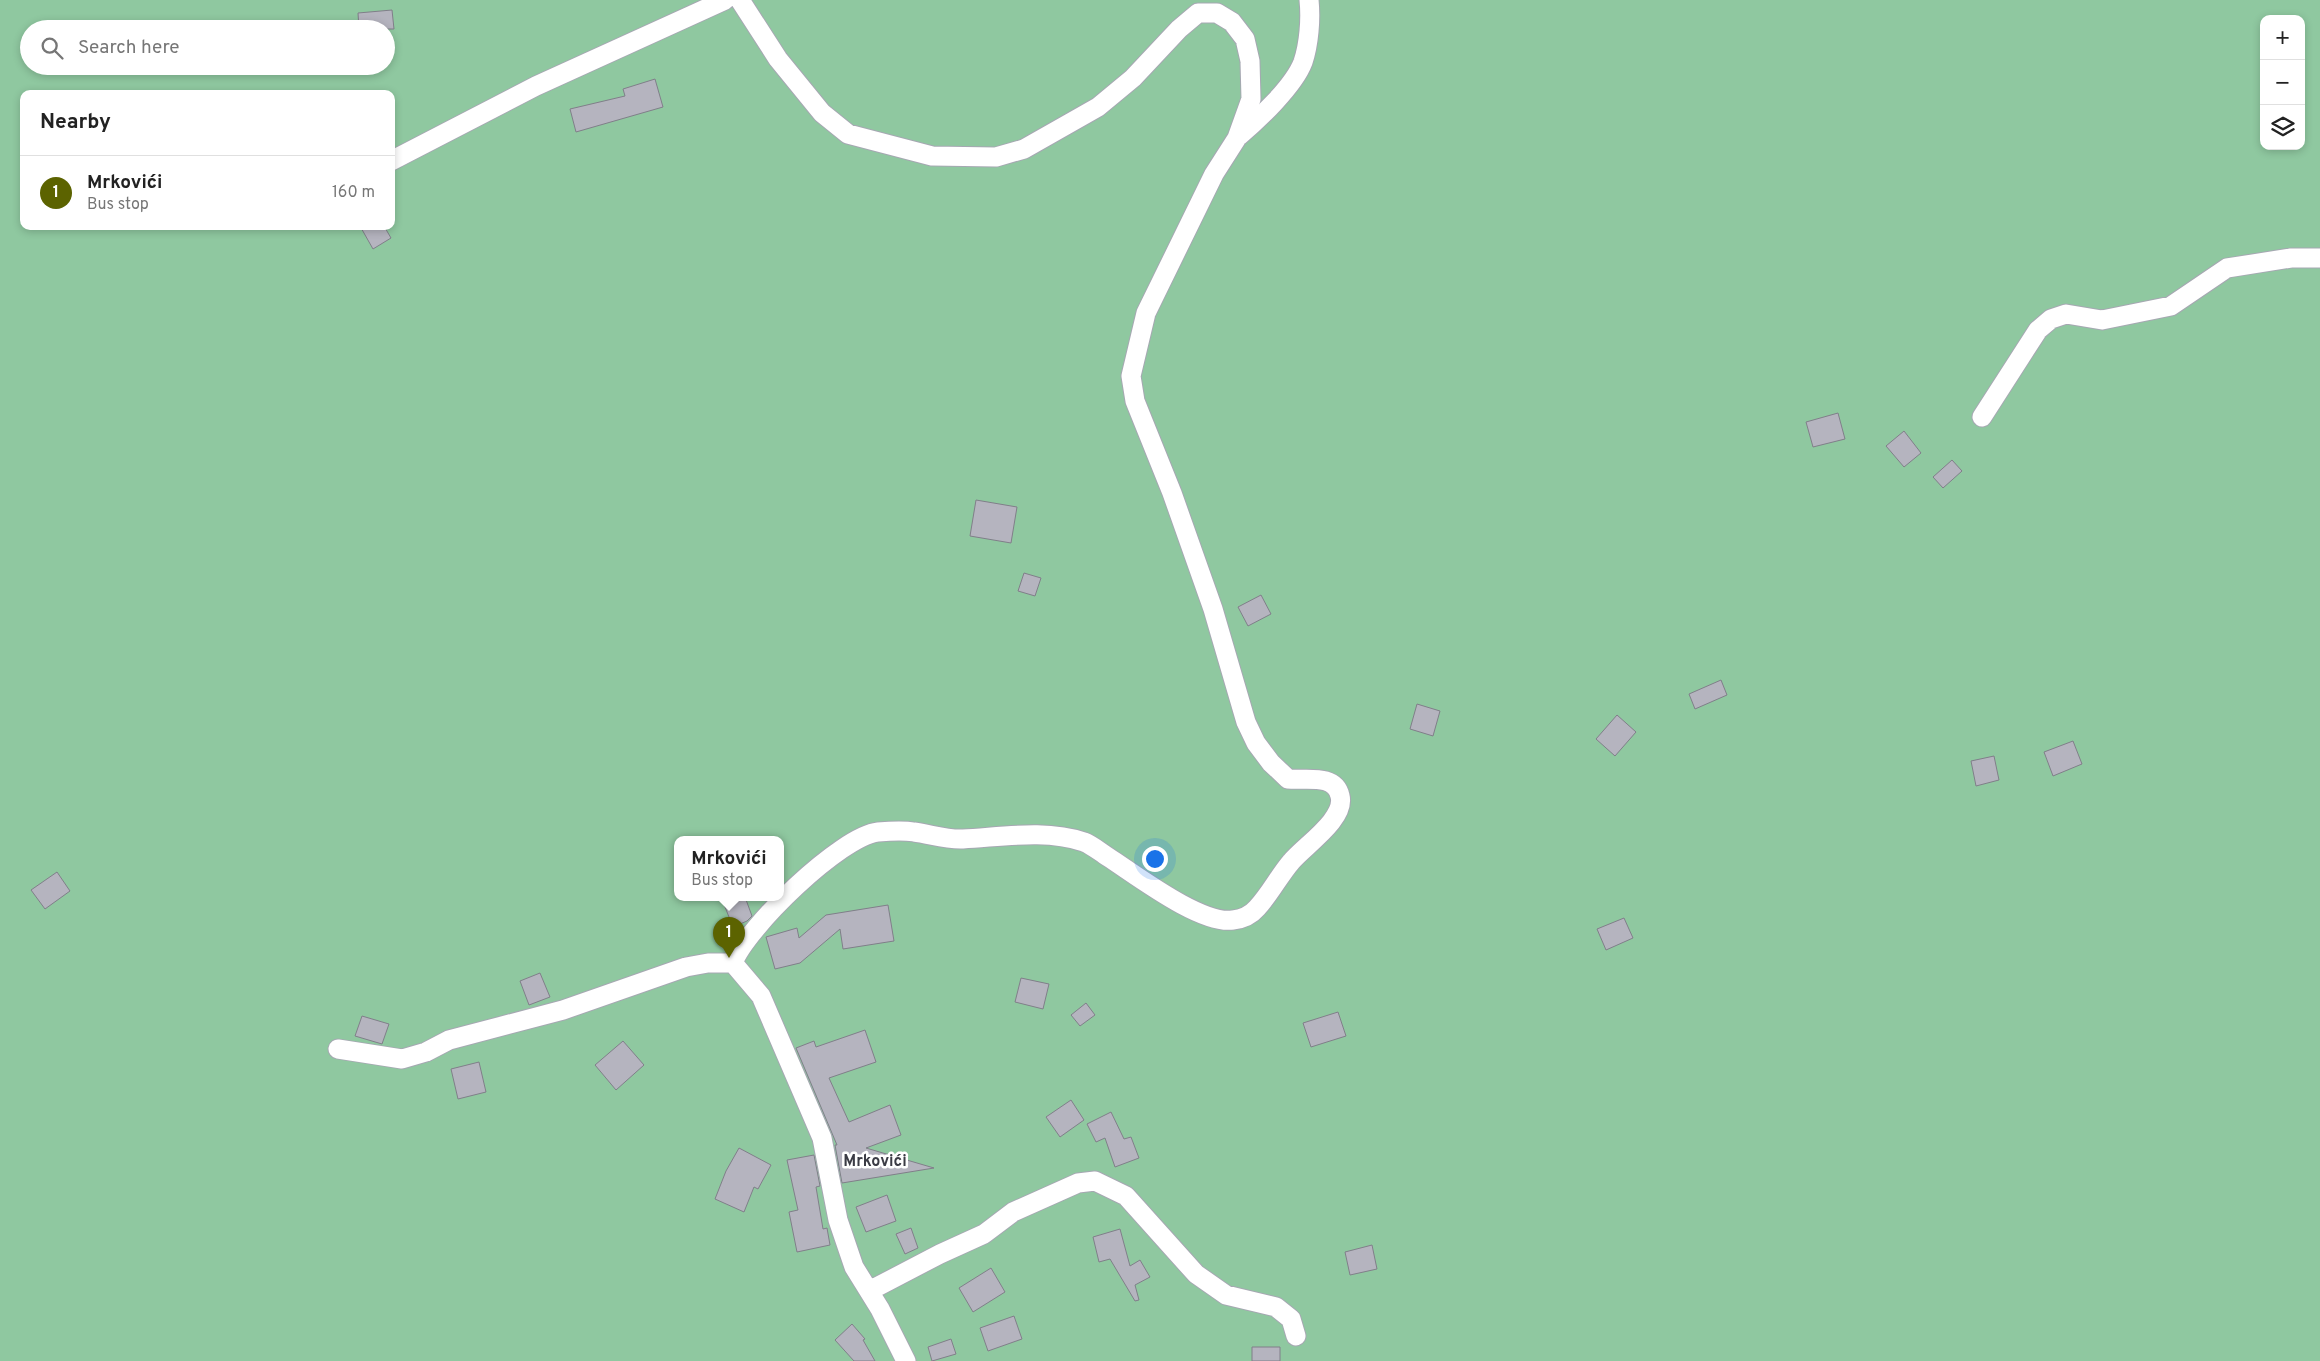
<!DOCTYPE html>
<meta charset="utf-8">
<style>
:root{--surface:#fff;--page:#f6f6f6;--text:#222;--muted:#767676;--line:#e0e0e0;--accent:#5c6300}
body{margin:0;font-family:Overpass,sans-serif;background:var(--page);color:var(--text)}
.controls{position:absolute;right:15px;top:15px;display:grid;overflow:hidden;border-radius:10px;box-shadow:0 2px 8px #0003}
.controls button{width:45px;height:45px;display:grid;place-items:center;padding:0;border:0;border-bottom:1px solid var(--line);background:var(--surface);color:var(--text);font:25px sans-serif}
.you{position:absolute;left:1154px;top:858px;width:18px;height:18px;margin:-12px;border:4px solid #fff;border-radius:50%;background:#1a73e8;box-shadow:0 0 0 8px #1a73e833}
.badge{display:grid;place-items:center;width:32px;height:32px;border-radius:50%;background:var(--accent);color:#fff;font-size:16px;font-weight:700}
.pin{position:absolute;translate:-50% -41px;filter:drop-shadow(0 1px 2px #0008)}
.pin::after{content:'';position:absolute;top:26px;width:18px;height:15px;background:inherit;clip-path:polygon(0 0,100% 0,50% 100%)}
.popup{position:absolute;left:674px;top:836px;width:110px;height:65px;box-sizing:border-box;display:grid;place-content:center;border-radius:10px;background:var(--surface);filter:drop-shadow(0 1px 4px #0005);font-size:16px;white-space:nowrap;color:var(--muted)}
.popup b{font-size:19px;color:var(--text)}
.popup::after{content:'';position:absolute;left:50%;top:100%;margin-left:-10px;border:10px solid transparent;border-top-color:var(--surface)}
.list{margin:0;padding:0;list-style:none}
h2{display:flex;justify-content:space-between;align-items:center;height:65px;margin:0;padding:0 20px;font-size:21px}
h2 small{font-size:16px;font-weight:400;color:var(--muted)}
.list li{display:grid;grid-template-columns:32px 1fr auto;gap:15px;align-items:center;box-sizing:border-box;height:75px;padding:0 20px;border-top:1px solid var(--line)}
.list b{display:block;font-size:19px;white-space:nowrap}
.list p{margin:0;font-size:16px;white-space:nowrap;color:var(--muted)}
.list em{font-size:16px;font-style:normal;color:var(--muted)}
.icon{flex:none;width:28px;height:28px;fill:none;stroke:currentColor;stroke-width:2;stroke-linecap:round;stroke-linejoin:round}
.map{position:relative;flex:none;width:2320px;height:1361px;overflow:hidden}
.search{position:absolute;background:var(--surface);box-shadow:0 2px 8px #0003;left:20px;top:20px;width:375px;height:55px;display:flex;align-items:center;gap:12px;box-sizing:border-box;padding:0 18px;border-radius:28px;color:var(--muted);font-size:19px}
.panel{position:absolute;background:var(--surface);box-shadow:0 2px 8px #0003;left:20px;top:90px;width:375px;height:140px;border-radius:10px}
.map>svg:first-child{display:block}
</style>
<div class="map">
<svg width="2320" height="1361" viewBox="0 0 2320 1361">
<rect width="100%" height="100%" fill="#e5e7f2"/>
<path fill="#8fc8a0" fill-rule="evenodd" d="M0,0H2320V1361H0ZM2264,19H2301V146H2264ZM29,29H386V66H29ZM24,94H391V226H24ZM678,839H780V897H678Z"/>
<path fill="#b5b4bf" stroke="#807f89" d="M392,10L394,29H359L358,13Z
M655,79L663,107L576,132L570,109L625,96L623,89Z
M360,226H384L391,238L373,249Z
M1838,413L1845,439L1813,447L1806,422Z
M1904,431L1921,453L1904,467L1886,446Z
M1952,460L1962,471L1943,488L1933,477Z
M976,500L1017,507L1011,543L970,536Z
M1024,573L1041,578L1035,596L1018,591Z
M1261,595L1271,614L1248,626L1238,607Z
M1721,680L1727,695L1695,709L1689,694Z
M1417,704L1440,711L1433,736L1410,729Z
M1617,715L1636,732L1615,756L1596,739Z
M2073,741L2082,764L2053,776L2044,752Z
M1994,756L1999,780L1976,786L1971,761Z
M57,872L70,891L45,909L31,890Z
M721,897H745L752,916L747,921L733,927Z
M888,905L894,941L843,949L840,929L800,963L775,969L766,937L797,928L799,938L826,915Z
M1624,918L1633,938L1606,950L1597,929Z
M540,973L550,997L529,1005L520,981Z
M1021,978L1049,984L1043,1009L1015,1002Z
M1086,1003L1095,1015L1080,1026L1071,1015Z
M1338,1012L1346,1036L1311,1047L1303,1023Z
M362,1016L389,1024L382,1044L355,1036Z
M865,1030L876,1062L829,1078L849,1122L890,1105L901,1135L866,1148L934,1168L842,1183L835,1145H837L796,1048L814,1041L816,1047Z
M623,1041L644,1065L616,1090L595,1065Z
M479,1062L486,1092L458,1099L451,1069Z
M1071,1100L1084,1120L1060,1137L1046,1117Z
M1111,1112L1124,1139L1131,1137L1139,1158L1115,1167L1105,1138L1096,1142L1087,1124Z
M739,1148L771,1165L758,1189L754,1187L744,1212L715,1199L726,1171Z
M814,1155L820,1186L816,1187L823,1229L827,1228L830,1245L797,1252L789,1212L798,1210L787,1160Z
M887,1195L896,1221L866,1232L856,1207Z
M911,1228L918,1248L905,1254L896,1234Z
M1120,1229L1130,1266L1140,1260L1150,1277L1135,1285L1139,1300L1135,1301L1110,1259L1099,1262L1093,1237Z
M1372,1245L1377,1269L1350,1275L1345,1252Z
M991,1268L1005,1292L973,1312L959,1288Z
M1014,1316L1022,1339L988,1351L980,1328Z
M852,1324L865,1339L863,1340L875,1361H854L835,1340Z
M951,1339L956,1354L932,1361L928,1347Z
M1252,1347H1280V1361H1252Z"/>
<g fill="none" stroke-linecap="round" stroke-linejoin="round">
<g stroke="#a6a8b2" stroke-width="21">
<path id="street" d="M740,0L778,59L822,113L848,134L932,156L996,157L1024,149L1098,107L1133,78L1179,29L1198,13H1217L1232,22L1245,39L1250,61L1251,99L1237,138L1214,174L1146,313L1131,376L1135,401L1172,493L1213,609L1246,722L1256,743L1271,763L1288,779C1305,781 1335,773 1340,796C1346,819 1304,846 1291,862C1279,876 1270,894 1257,908C1251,915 1242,919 1233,920C1201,925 1136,875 1108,857C1100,852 1092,845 1084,842C1046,829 1002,837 963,839C947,840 930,834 914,832C903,830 889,831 878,832C841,836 746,928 733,963L761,996L822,1138L838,1220L854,1267L880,1309L906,1361
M1239,136C1258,120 1294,86 1303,62C1309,44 1311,19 1309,0
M391,161L536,86L725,0
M1982,417L2038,330L2051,319L2066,314L2102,320L2171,306L2227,268L2291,258H2320
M338,1049L402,1059L426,1052L449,1040L563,1010L686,967L708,963H733
M869,1291L940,1254L984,1234L1013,1212L1078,1183L1095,1181L1126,1196L1196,1274L1226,1295L1276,1307L1291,1319L1296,1336"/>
</g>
<use href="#street" stroke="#fff" stroke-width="19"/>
</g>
<g text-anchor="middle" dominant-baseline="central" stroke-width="5" stroke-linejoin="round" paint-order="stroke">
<g font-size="16" font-weight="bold" fill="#3b3c45" stroke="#fff">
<text x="875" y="1162">Mrkovići</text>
</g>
</g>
</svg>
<div class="controls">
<button>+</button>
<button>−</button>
<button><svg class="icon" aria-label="layers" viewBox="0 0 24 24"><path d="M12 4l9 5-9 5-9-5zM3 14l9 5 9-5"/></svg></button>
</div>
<div class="you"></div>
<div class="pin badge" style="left:729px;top:958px">1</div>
<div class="popup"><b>Mrkovići</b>Bus stop</div>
<div class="search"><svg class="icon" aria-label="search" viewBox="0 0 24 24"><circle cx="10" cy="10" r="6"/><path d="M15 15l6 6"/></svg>Search here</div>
<section class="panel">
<h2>Nearby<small></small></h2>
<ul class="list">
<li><span class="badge">1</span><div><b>Mrkovići</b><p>Bus stop</p></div><em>160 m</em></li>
</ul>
</section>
</div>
